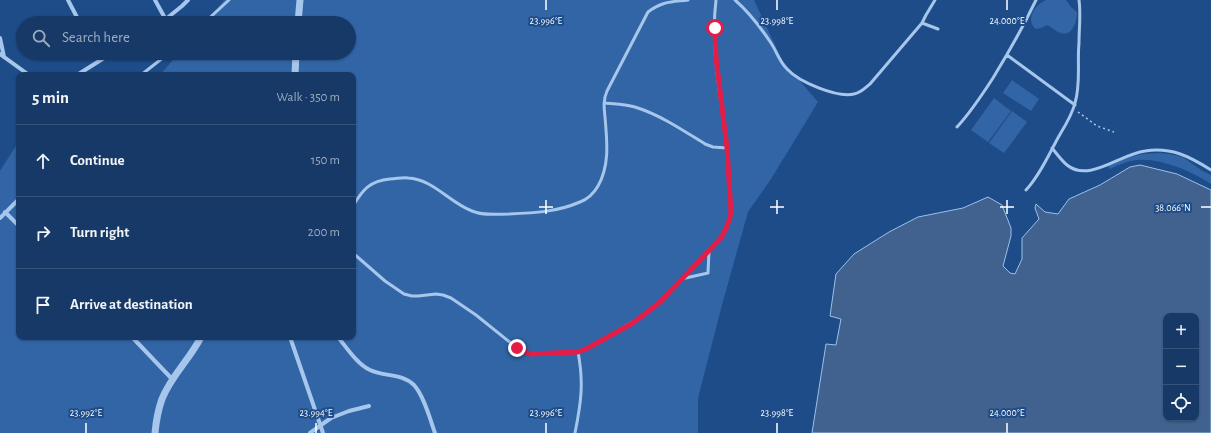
<!DOCTYPE html>
<meta charset="utf-8">
<style>
:root{--surface:#163967;--page:#1f406d;--text:#f1f3f6;--muted:#9eacc0;--line:#35537b}
body{margin:0;font-family:"Alegreya Sans",sans-serif;background:var(--page);color:var(--text)}
.controls{position:absolute;right:12px;bottom:12px;display:grid;overflow:hidden;border-radius:8px;box-shadow:0 1px 3px #0004}
.controls button{width:36px;height:36px;display:grid;place-items:center;padding:0;border:0;border-bottom:1px solid var(--line);background:var(--surface);color:var(--text);font:20px sans-serif}
.stop{position:absolute;width:12px;height:12px;margin:-9px;border:3px solid #e11d48;border-radius:50%;background:#fff}
.stop.end{background:#e11d48;border-color:#fff;box-shadow:0 1px 4px #0008}
.list{margin:0;padding:0;list-style:none}
h2{display:flex;justify-content:space-between;align-items:center;height:52px;margin:0;padding:0 16px;font-size:17px}
h2 small{font-size:13px;font-weight:400;color:var(--muted)}
.list li{display:grid;grid-template-columns:26px 1fr auto;gap:12px;align-items:center;box-sizing:border-box;height:72px;padding:0 16px;border-top:1px solid var(--line)}
.list b{display:block;font-size:15px;white-space:nowrap}
.list em{font-size:13px;font-style:normal;color:var(--muted)}
.icon{flex:none;width:22px;height:22px;fill:none;stroke:currentColor;stroke-width:2;stroke-linecap:round;stroke-linejoin:round}
.map{position:relative;flex:none;width:1211px;height:433px;overflow:hidden}
.search{position:absolute;background:var(--surface);box-shadow:0 1px 3px #0004;left:16px;top:16px;width:340px;height:44px;display:flex;align-items:center;gap:10px;box-sizing:border-box;padding:0 14px;border-radius:22px;color:var(--muted);font-size:15px}
.panel{position:absolute;background:var(--surface);box-shadow:0 1px 3px #0004;left:16px;top:72px;width:340px;height:268px;border-radius:8px}
.map>svg:first-child{display:block}
</style>
<div class="map">
<svg width="1211" height="433" viewBox="0 0 1211 433">
<rect width="100%" height="100%" fill="#1d4c89"/>
<path fill="#3165a6" d="M224,0H754L782,60L818,102L771,179L748,212L722,305L698,398V433H0V171L19,141V337H353V75H160L179,53H349V23H205Z
M1046,0H1066L1071,7L1077,12C1077,22 1072,39 1058,32C1054,30 1051,27 1047,25L1041,28L1036,29C1034,27 1032,26 1032,24C1028,14 1038,3 1046,0Z
M1012,80L1039,99L1031,111L1003,93Z
M994,98L1011,111L988,142L971,130Z
M1012,111L1027,122L1004,153L989,143Z
M1159,153C1168,154 1176,154 1184,158C1193,164 1201,171 1211,175V184C1191,171 1161,158 1137,160C1127,161 1118,165 1110,169L1108,166L1127,158L1142,154Z"/>
<path fill="#41628e" stroke="#9bc1ed" fill-rule="evenodd" d="M1140,165L1177,174L1211,190V433H812L826,344L836,345L841,319L830,316L836,274L854,254L889,232L918,217L963,208L988,197L1002,205L1011,228V236L1003,266L1010,273L1015,274L1022,259V238L1039,219L1035,208L1036,204L1045,212L1058,214L1069,199L1100,185L1130,167ZM1166,316H1196V418H1166Z"/>
<g fill="none" stroke-linecap="round" stroke-linejoin="round">
<path stroke="#a7c6ec" stroke-width="1.5" stroke-dasharray="2 3" stroke-linecap="butt" d="M1078,112L1097,126L1114,132"/>
<path stroke="#a7c6ec" stroke-width="3" d="M735,0C749,12 761,28 771,43C777,52 779,61 787,69C799,82 837,98 854,94C861,93 865,88 870,84L922,23L926,15L935,0
M204,23L229,0
M922,23L938,29
M1007,55L1075,105
M141,75L169,53
M604,103C616,104 627,104 638,108C662,116 684,131 705,144L713,147L727,148
M957,127C971,112 982,95 993,78C1009,52 1023,27 1036,0
M1052,148C1057,154 1061,160 1067,165C1089,183 1120,154 1145,151C1171,147 1189,156 1211,170
M1026,190C1040,175 1049,154 1059,136C1065,126 1072,115 1075,103C1081,84 1077,62 1079,43C1079,28 1081,14 1079,0
M353,206C363,189 370,181 390,179C396,179 403,177 408,178C433,179 450,203 472,211C484,216 497,214 509,214C534,213 557,212 580,202C588,199 594,193 598,186C610,165 607,141 605,117C604,108 603,100 607,91L648,12C662,1 672,2 688,0
M353,253L385,281L404,294L412,296H418L436,294L443,295L451,298L476,315L517,348L530,354H538L578,352L588,348L641,317L660,302L720,239C726,230 729,223 731,213C729,191 729,168 727,146C721,98 710,48 716,0
M681,279L708,273L709,251
M575,433C581,403 584,383 578,352"/>
<path stroke="#a7c6ec" stroke-width="4" d="M68,0L80,23
M155,0L166,20
M161,23L182,6L188,0
M0,38L4,57
M96,53L100,60
M0,54L29,75
M77,75L112,53
M5,212L19,226
M0,218L19,199
M132,337L173,380
M290,337L323,433
M338,337C346,347 358,365 370,370C385,377 402,373 414,385C424,396 430,419 435,433
M310,433L331,418L349,411L369,406"/>
<path stroke="#a7c6ec" stroke-width="7" d="M298,23L300,0
M295,75L296,53
M155,433C156,422 158,410 162,399C171,376 190,359 201,337"/>
</g>
<g fill="none" stroke-linecap="round" stroke-linejoin="round">
<path stroke="#e11d48" stroke-width="5" d="M517,348L530,354L578,352L588,348L631,324L641,317L660,302L720,239C726,230 729,223 731,213L727,148L716,58L715,28"/>
</g>
<path fill="none" stroke="#fff" stroke-width="1.5" d="M546,0V10M777,0V10M1007,0V10M546,200V214M777,200V214M1007,200V214M539,207H553M770,207H784M1000,207H1014M1201,207H1211M86,423V433M316,423V433M546,423V433M777,423V433M1007,423V433"/>
<g font-size="10" text-anchor="middle" fill="#fff" stroke="#1d4c89" stroke-width="4" stroke-linejoin="round" paint-order="stroke">
<text x="546" y="24">23.996°E</text>
<text x="777" y="24">23.998°E</text>
<text x="1007" y="24">24.000°E</text>
<text x="1173" y="211">38.066°N</text>
<text x="86" y="416">23.992°E</text>
<text x="316" y="416">23.994°E</text>
<text x="546" y="416">23.996°E</text>
<text x="777" y="416">23.998°E</text>
<text x="1007" y="416">24.000°E</text>
</g>
</svg>
<div class="controls">
<button>+</button>
<button>−</button>
<button><svg class="icon" aria-label="locate" viewBox="0 0 24 24"><circle cx="12" cy="12" r="6"/><path d="M12 2v4M12 18v4M2 12h4M18 12h4"/></svg></button>
</div>
<div class="stop" style="left:715px;top:28px"></div>
<div class="stop end" style="left:517px;top:348px"></div>
<div class="search"><svg class="icon" aria-label="search" viewBox="0 0 24 24"><circle cx="10" cy="10" r="6"/><path d="M15 15l6 6"/></svg>Search here</div>
<section class="panel">
<h2>5 min<small>Walk · 350 m</small></h2>
<ul class="list">
<li><svg class="icon" aria-label="ahead" viewBox="0 0 24 24"><path d="M12 20V5M6 11l6-6 6 6"/></svg><div><b>Continue</b></div><em>150 m</em></li>
<li><svg class="icon" aria-label="right" viewBox="0 0 24 24"><path d="M7 20v-9h11M14 6l5 5-5 5"/></svg><div><b>Turn right</b></div><em>200 m</em></li>
<li><svg class="icon" aria-label="arrive" viewBox="0 0 24 24"><path d="M6 21V4h12l-3 4 3 4H6"/></svg><div><b>Arrive at destination</b></div></li>
</ul>
</section>
</div>
